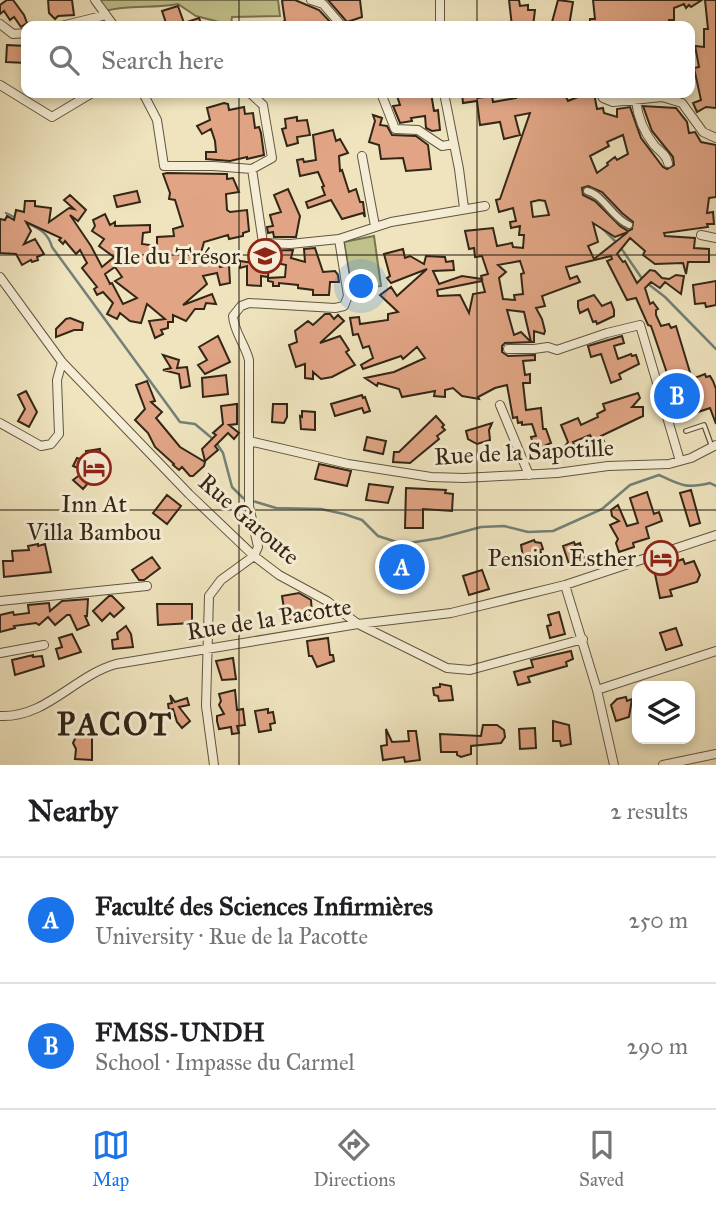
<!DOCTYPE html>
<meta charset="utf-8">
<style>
:root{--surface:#fff;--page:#f2f2f2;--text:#202124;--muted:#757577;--line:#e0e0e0;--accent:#1a73e8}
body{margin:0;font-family:"IM FELL Great Primer",serif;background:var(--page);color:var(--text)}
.controls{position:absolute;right:21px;bottom:21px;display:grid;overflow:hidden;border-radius:14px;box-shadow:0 4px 10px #0003}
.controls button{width:63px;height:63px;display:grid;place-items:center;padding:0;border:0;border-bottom:2px solid var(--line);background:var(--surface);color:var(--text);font:35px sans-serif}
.you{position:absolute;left:362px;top:287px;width:24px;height:24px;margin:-18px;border:5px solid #fff;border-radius:50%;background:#1a73e8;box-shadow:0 0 0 10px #1a73e833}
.badge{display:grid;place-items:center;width:46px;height:46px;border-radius:50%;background:var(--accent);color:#fff;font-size:23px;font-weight:700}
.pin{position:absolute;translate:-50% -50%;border:4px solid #fff;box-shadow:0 2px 7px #0006}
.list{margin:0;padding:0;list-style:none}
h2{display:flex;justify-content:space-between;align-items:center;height:91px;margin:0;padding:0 28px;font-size:30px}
h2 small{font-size:23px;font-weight:400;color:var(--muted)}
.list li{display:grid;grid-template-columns:46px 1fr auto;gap:21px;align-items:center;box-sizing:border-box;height:126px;padding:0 28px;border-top:2px solid var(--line)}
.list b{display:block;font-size:26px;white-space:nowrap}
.list p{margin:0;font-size:23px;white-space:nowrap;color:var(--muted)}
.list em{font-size:23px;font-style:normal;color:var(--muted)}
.icon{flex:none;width:38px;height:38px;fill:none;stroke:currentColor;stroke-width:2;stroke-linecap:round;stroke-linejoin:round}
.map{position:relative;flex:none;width:716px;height:765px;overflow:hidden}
.search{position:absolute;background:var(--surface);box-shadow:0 4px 10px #0003;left:21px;right:21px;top:21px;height:77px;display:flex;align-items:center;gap:18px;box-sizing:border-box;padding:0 24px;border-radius:14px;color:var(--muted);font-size:26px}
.sheet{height:343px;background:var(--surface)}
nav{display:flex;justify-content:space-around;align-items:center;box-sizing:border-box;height:98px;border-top:2px solid var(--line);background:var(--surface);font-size:19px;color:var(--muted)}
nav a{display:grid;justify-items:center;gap:4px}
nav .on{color:var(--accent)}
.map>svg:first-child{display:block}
</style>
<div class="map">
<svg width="716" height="765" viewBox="0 0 716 765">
<rect width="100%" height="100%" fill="#efe4be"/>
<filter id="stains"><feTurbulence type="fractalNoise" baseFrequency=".00286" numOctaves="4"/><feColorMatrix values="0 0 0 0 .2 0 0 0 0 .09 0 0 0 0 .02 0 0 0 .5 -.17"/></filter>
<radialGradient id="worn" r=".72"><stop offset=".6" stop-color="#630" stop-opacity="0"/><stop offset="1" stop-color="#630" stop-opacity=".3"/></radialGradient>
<path fill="#c0c28c" stroke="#797451" stroke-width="2" d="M98,0H278L280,16L232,17L231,25L196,16L178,4C154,9 129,4 105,11Z
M374,236L381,286L352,290L344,242Z"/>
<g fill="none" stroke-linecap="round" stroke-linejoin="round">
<path stroke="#728079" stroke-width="2.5" d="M6,213L16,218
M25,222C38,228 48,232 52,247L180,422L195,424L213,439
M602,228L617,243
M621,248L643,280L665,297L716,349
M217,444L223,453L232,487L243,498L276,508L321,509L344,514L362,520L378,536L403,544L440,538L481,527L504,526L528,532L553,531L602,509L630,485L659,475C680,485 686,489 710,483L716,486"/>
</g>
<path fill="#e1a585" stroke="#322616" stroke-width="2" fill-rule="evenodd" d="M7,0H13L24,15L27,23L21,27L14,17L10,20L4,11L0,14V5Z
M48,0H72L74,15L58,16L55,19L49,13Z
M284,0H295L319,10L334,26H273L285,21L282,1Z
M328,0H360L362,17L347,22Z
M509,0H519L520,6L528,5V10H535L533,26H512Z
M558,0L573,2L569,26H551Z
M593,0H702L691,7L689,5L686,8L684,4L674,8V20H669L667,26H590V19H595Z
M705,0H716V108L706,107L697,112L693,103L701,100L694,68L699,67L695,46L704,47V29H708Z
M178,6L184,23L199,18L202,26H167L162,11Z
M7,45L26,46V63L6,62Z
M408,93H431L434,111L438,110L440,130L432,131L426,128L425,116L411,118L412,121L400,123L393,106L400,105L397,96Z
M462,93H477L478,98L492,96L493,102L516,98V94L564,93L568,101L578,97V93H594L597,109L603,108L604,113L617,117V109L630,107L641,138L663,167L667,169L674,165L673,157L652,131L643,106L676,108L687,122L689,133L695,132L701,142L716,145V197L709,198L707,213L713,212L714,224H707L708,227L664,233L665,236L695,238L694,248L709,249V262H688L686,274L683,263L655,264L643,255L645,251L630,238L617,254L623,262L625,261L637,283L650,270L655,271L662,278L669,279L676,275L684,276L681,294L665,282L660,288L651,282L645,288L650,304L653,302L658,309L656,310V315L661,326L669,324L671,328L676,326L692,379L705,374L706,377L710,376L713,381L716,389V424L710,408L677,419L665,383L670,382L651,326L648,325L636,298L627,300L607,261L612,259L611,256L566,267L570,279L577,276L580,282L542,296L545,306L536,308L542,319L545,331L544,334L534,331V342H531L524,312L507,310L514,335L521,332L531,342L505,343L502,346V352L508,356L535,355V360L523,361L525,375L530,374V383H523L526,410L541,408L543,429H546L551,443L546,445L547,446L535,450L531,437L536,436L532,424L522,425V422L518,423L517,417L513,418L507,385L495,388L478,397L479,399L462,396L453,388L445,390V397L434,396L435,391L402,397L399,389L378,383L377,386L365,378L394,372L425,358L417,347L403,359L401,356L363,369L361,365L373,358L369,346L363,348L358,334L353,335L350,318L359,317L360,324L388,320V314L398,312L380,295L391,287L397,296L427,269L391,283L387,278L390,276L384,254L403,249L405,258L410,256L424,264L426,256L445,257L446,262L453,261L454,270L433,271L439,284L462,276L482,279L481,276L488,274L482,256L475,257L474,248L469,249L465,231L493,228L497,246L512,243L513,247L523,248L524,235H519L520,226L511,228L510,222L516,221L513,208L499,212L496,200L500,199L530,113L515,116L520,135L504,139L500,122L480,125L477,101L463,103ZM623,135L628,154L617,160L615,157L607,163L608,165L597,173L590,156L609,146L607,142ZM588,186L602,192L622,213L633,222L632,229L628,231L620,226L595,201L583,195L582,188ZM539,200L545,201L549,215L533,217L531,202ZM593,223L615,237L628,232L594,259L588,246L598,242ZM520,261L524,273L521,274L523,294L514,295L515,300L503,299L499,278L506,272L498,265ZM482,281L485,292L473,294L469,313L460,295L438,296L437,290Z
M224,103L228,104L229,110L244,107L245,114L253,113L255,128L259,127L261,133L264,155L247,159V157L230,161L206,159V152H216L215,141L211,129L202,134L197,126L210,120L207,108Z
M373,115L382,118L380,125L387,126L392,135L416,136L428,145L431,169L406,171L403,158L381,159L379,145L369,142L375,121Z
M297,117V121L307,120L310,135L297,137L298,143L287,146L282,129L286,128L285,119Z
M333,130L336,141L340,139L348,153L339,156L340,171L342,170L349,192L356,189L360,202H363L365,217L363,213L342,219L331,200L308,208L306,202L325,195L322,187L324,186L318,172L300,176L297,160L303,159L304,162L316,160L313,135Z
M167,173L227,174V179L233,178L239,192L226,194L227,210L230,212L247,210L249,231L243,233V236L229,239L228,235L204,242L199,260L217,255L220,267L229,265L230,283L220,285L217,273L203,276L207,284L183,305L212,294L216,304L206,303L204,309H195L186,321L173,315V322H168V328L161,330L163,334L155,338L149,321L165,319L147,304L141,323L130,321L120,313L117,319L107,314L113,303L103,292L97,295L94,289L97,287L82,268L87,263L80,250L76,254L65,241L63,244L59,240L61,238L26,222L31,231L24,244L35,239L44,254L37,257L38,260L32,262L31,260L22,265L16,254L0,253V219L5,220L7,216L14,220L16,210L24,212L25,201H35V206L51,208L49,222L69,208L74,209L64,200L70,195L86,210L78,221L70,215L91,246L102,267L114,257L99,246L104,239L92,231L95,226L93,220L105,214L110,225L115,222V226L150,225V232L143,233L142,244L157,246V237L174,236L173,229L183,226L175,200L169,199L170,193L163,174ZM115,267L122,277L115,281L137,298L123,304L112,283L110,284L105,274Z
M288,189L300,216L296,237H274L273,232L268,233L267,227L273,226L270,215L281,212L274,195Z
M137,191L140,202L117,207L114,196Z
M315,248L323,272L335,271L338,275L339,282H330L329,295H313V290L298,288V285L279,283V286H273V282L268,281V278L285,277L286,265L272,262V265L269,264L268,277L261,276V286L247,285V266L240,268V261L260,264V251L293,250L291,258L305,262L304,249Z
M716,281V305L706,307L705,303L695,304L693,285Z
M594,295L602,306L611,302L614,310V316L597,324L596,321L593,322L588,309L580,313L578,307V301Z
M325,314H330L334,319L338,315L344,321L320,343L340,336L349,350L346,352L355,365L332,377L321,379L313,372V379L305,378V364L296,367L289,345L297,342L295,331L308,321L313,325Z
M70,318L83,323L82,330H74L56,337V329L66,319Z
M218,336L230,362L205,374L198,365L207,360L199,347Z
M622,336L624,343L614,346L618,359L631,354L632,356L636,355L639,364L619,374L621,379L611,383L601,354L591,357L588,346Z
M163,355L179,360L177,368L187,367L190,386L181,388L179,374L163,370L171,368Z
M226,375L228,394L203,397L202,378Z
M147,381L155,401L151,402L162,412L156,418L180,447L205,462L204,466L193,476H190L182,467L179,470L173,465L174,464L155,447L148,433L135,420L145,409L136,385Z
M26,391L37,412L29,427L18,421L25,409L18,395Z
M638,393L640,398L632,407H643V416L601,436L604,441L596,445L590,435L573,442L574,445L562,450L568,442L561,425L578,418L581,425L598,417L597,414L605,410L603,404Z
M362,395L363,398L365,397L370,411L364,413L362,408L335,416L331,404Z
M237,404V424L229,425L239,433L234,439L228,433L215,446L218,450L205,461L202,449L216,435L213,433L223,424L221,406Z
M273,404H287V417L284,423L272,422Z
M302,411L315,412V430L301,429L300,416L302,417Z
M436,416L444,425L442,427L445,430L437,436L439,439L410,463L393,462L394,452H399Z
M492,423L489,430L490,440L477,444L468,439L466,431Z
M367,437L386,441L383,454L364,450Z
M100,449L101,464L104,466L100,477L95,475L83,489L73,480L85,471L73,466L77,458L87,461L86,451Z
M319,464L351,471L347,486L315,479Z
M369,484L393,487L388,503L366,500Z
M406,488L446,490L445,493L453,494L452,511L423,509V528H405Z
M691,490L700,523L690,526L680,493Z
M647,492L654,514L659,512L662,521L646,527L649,538L633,543L634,547L619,552L616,543L618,539L610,525L619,521L612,516L611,510L618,505L627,526L638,523L630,498Z
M167,495L181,506L167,524L153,513Z
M534,540L535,542L541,543L543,549L540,550L542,555L537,559L538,562L528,565L527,562L524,563L521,545Z
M574,542L575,545L580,543L585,559L569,564L563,546Z
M38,544V546L45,544L51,572L4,577L3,561H13L12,551L29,550L28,546Z
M152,557L160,568L144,580H139L132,570Z
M683,559L685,564L694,561L700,575L697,582L670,590L672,596L660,598L655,574L673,569L675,562Z
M482,570L489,589L469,595L463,576Z
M299,593L311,600L312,613L309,614V617L286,621L282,596Z
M109,596H112L124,608L114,617L110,613L102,621L93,611Z
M88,599L87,616H85L89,625L77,630L70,615H67L55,625L48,617L39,625L36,623L14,626L15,628L0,632V615L13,612L14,615L29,613L28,605L49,603L50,611L62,601Z
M157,604H192V623L158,625Z
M559,612L565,634L550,638L547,626L551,625L548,615Z
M126,626L131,634L133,647L113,649L112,640L118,639L117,633Z
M676,628L682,645L666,650L660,633Z
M72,634L81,652L59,659L56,649L62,647L59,638Z
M328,638L330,655H333L334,661L317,667L312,656H309L307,641Z
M571,651L573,659L566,662L567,666L528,677L530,682L518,685L514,672L533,667L531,660Z
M33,655V657L42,656L44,666L15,675L12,660Z
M233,658L236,679L222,680L216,661Z
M440,684L451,686L453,700L439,701L438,696L434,695L433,688L440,687Z
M235,690L237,710L243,709L245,725L237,726L239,733L232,734L231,727L219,729L217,721V716L224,714L219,705L221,701L219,694Z
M170,695L175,702L187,698L189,705L179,707L190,721L182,728L177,722L173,709L169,710L168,704L172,703Z
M626,697L627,701L632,699L629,717L616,721L611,705L617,699Z
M268,709V713L273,712L275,723L270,724L271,730L259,732L255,711Z
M553,721L569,725L571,744L561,746L560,741H553Z
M483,725H497L504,730L505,737L501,743L471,746V754L461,757L457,755V752H441L440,734L481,736Z
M535,728L536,748L520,749L519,729Z
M386,729L392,742L409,741L408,731H416L420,760L405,762L404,757L383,760L381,746L387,745Z
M78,732L87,733L92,736V760L75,759L76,749L73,743Z"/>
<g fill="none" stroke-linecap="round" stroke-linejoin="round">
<g stroke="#615640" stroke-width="6">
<path id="service" d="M686,431L704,425L712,447"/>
</g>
<g stroke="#615640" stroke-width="9">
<path id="pedestrian" d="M587,191C604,195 612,218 629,225"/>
</g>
<g stroke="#615640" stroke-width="10">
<path id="minor" d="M95,0L114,26
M311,0L323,4L342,26
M440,0V26
M0,24L13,34L26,33
M61,26L106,15
M0,85L52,117L92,93
M143,93L157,120L164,166H213L252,169
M250,93L263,105L272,158L252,169L263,243L290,244L339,239L391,222L485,206
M381,93L395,129L418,130L442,146L454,144
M444,93L459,169L464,208
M600,93L603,98L613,102L662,97L682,103L703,132L716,138
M636,101C638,118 643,131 654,145C660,152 666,154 668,163
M362,156L375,226
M701,235L716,238
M0,277L62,362L189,494L254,556L279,575L327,601L358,624L447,668L470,670L583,639
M508,349H534L548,347L557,350L607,333L640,325L680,461
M500,405L529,475
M0,423L41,446L51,444L59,434L57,380L62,362
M249,441L348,464L431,477L464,478L557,473L608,466L669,464L691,458L716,445
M565,585L597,690L614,765
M0,601L147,586
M0,653L44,645
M597,690L716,651
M0,716C46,718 74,676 116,664L358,624L451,613L565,585L716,535
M214,765L206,706L209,596L221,580L254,556L258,547L249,506V360C245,344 234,332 233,316L241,306L249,303L335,308L344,306L348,296L339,239
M663,765L716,754"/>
</g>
<use href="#service" stroke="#f5edd5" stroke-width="3.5"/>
<use href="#pedestrian" stroke="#f5edd5" stroke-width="6"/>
<use href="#minor" stroke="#f5edd5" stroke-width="8"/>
</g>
<path fill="none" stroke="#322616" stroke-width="2" stroke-opacity="0.55" d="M239,0V26M477,0V26M239,93V765M477,93V765M0,255H716M0,510H716"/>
<defs>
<g id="school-ring" transform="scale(1.75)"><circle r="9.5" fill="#f5edd5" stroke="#8f2418" stroke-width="1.5"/><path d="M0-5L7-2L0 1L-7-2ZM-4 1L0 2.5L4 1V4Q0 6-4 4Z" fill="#8f2418"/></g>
<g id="hotel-ring" transform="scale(1.75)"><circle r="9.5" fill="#f5edd5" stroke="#8f2418" stroke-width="1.5"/><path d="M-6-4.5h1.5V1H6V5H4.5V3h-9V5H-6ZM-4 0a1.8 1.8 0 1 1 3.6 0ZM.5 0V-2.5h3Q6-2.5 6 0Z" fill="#8f2418"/></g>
</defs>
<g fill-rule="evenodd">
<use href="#school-ring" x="265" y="256"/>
<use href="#hotel-ring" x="94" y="468"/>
<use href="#hotel-ring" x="661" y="558"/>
</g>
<g text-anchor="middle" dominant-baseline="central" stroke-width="6" stroke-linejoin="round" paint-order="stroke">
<g font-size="24" fill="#322616" stroke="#f5edd5" text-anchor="end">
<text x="240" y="256">Ile du Trésor</text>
<text x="94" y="504" text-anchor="middle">Inn At<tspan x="94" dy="28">Villa Bambou</tspan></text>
<text x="636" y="558">Pension Esther</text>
</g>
<g font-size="24" fill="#322616" stroke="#f5edd5">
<text transform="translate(524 452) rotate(-3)">Rue de la Sapotille</text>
<text transform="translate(249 519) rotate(41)">Rue Garoute</text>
<text transform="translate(269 619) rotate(-9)">Rue de la Pacotte</text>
</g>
<g font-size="32" font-weight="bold" letter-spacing="2" fill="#322616" stroke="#f5edd5">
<text x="115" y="724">PACOT</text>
</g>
</g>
<rect width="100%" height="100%" filter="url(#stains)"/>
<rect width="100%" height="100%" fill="url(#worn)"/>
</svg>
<div class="controls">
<button><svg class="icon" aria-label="layers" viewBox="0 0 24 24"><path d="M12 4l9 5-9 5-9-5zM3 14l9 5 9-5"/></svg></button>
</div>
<div class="you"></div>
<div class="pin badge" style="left:402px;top:567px">A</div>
<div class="pin badge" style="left:677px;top:396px">B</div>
<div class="search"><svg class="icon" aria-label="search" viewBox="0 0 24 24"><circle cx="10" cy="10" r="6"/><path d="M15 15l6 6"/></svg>Search here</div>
</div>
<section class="sheet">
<h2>Nearby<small>2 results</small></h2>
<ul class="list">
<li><span class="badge">A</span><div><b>Faculté des Sciences Infirmières</b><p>University · Rue de la Pacotte</p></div><em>250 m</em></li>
<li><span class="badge">B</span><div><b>FMSS-UNDH</b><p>School · Impasse du Carmel</p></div><em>290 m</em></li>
</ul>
</section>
<nav>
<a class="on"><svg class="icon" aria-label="map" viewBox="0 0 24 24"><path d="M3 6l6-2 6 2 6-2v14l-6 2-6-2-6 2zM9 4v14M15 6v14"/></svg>Map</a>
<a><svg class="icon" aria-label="directions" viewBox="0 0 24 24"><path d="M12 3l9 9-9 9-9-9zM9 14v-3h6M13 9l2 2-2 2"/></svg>Directions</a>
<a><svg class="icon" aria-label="saved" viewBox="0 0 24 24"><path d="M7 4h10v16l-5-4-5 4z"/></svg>Saved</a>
</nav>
